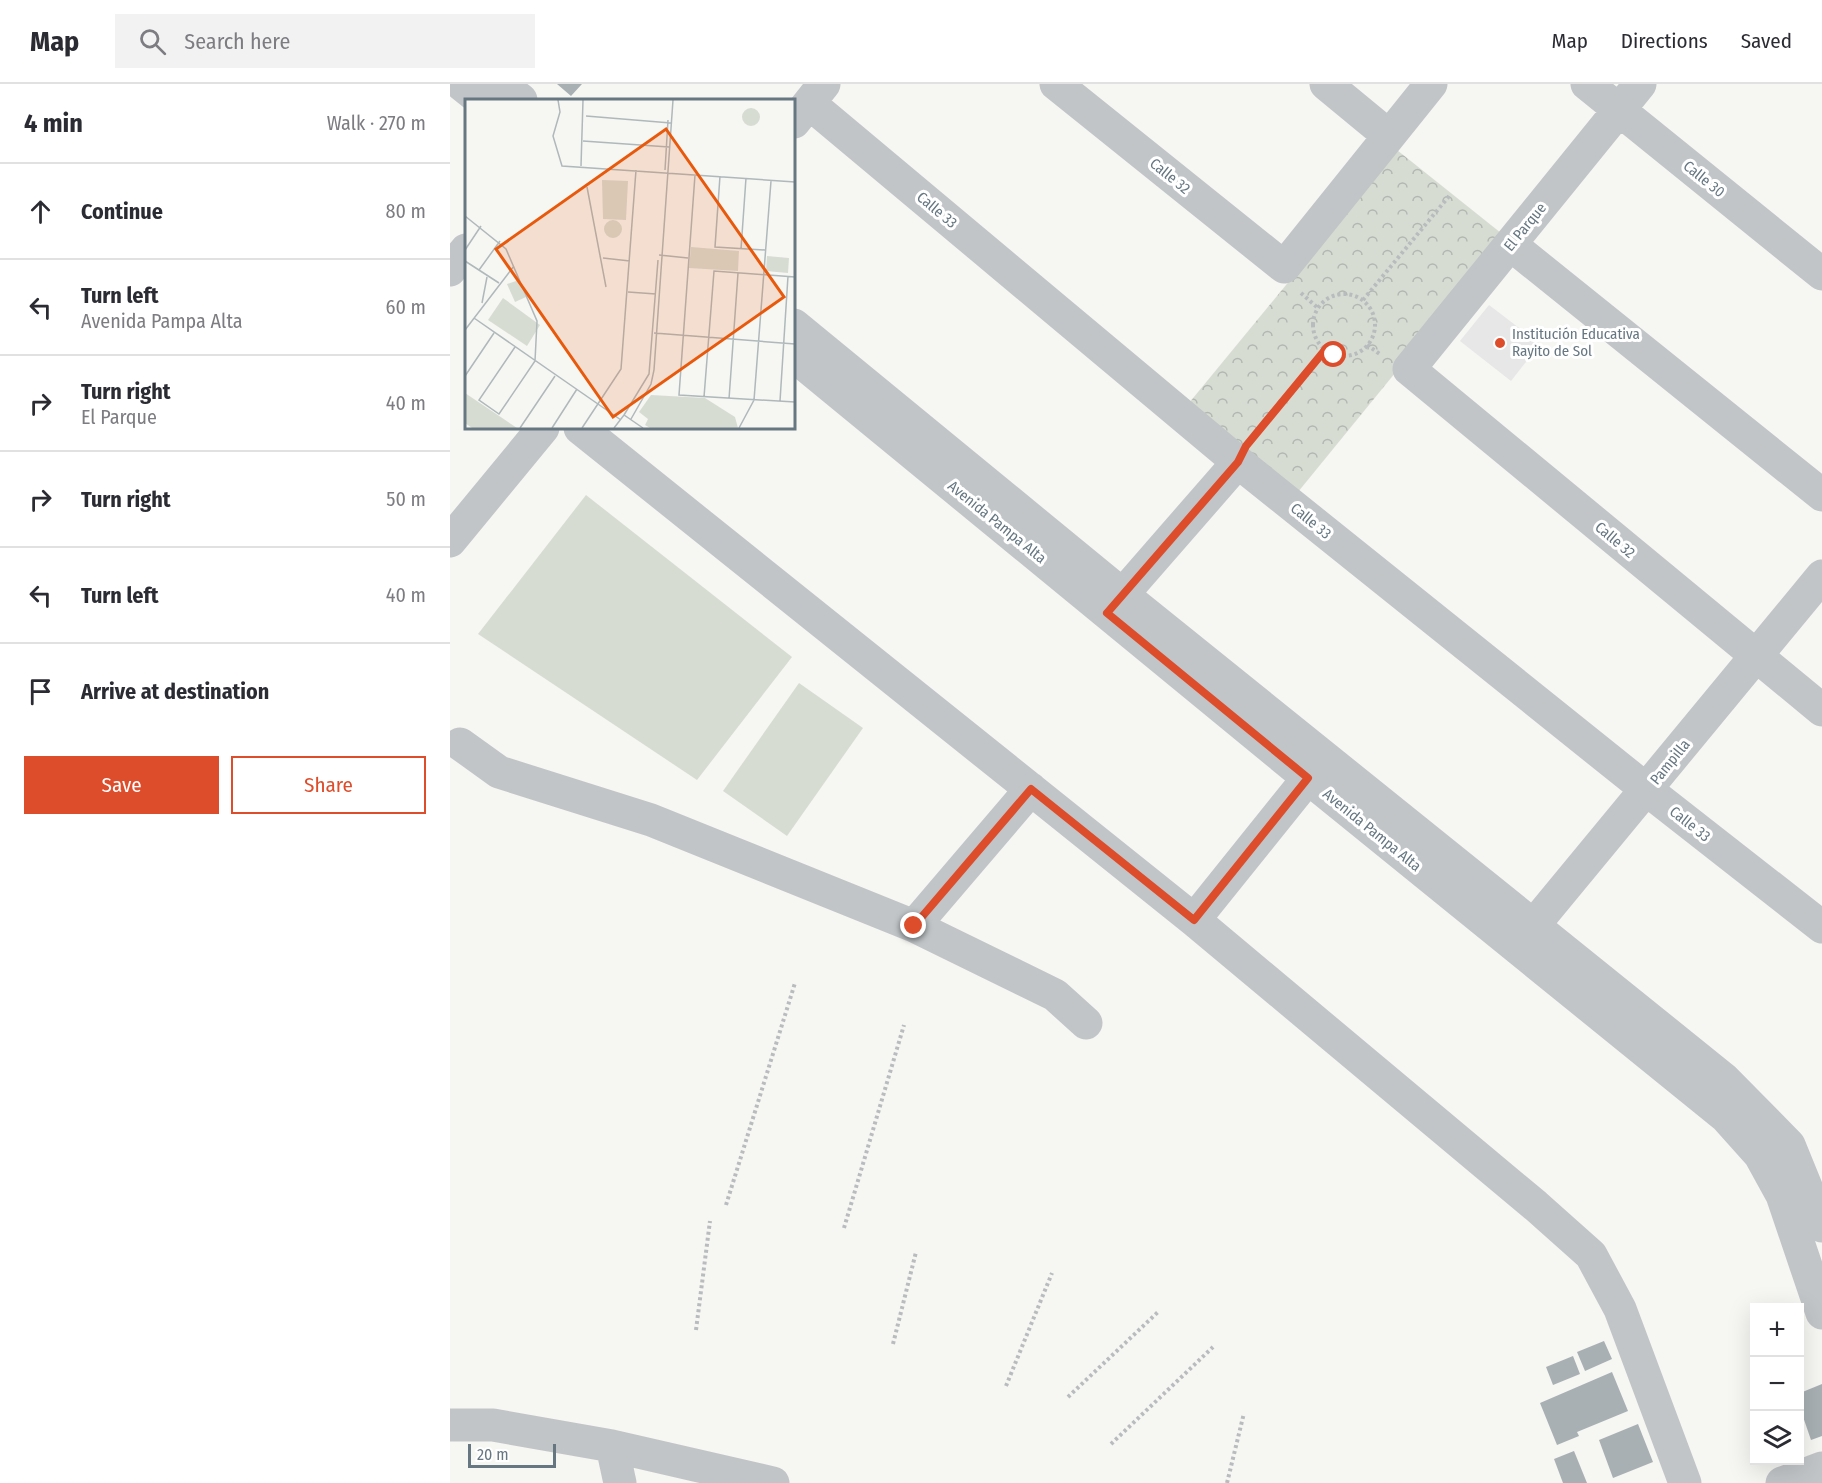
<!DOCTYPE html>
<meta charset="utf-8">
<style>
:root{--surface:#fff;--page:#f2f2f3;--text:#2b2b33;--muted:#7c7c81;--line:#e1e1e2;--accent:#dd4d2b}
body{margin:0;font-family:"Fira Sans Condensed",sans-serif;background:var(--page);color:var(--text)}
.controls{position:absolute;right:18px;bottom:18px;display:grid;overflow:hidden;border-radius:0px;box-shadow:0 6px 24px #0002}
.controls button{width:54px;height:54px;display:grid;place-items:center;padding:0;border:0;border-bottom:2px solid var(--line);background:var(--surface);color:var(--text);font:30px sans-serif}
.scale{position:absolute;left:18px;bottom:15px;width:88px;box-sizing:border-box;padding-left:6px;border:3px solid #667782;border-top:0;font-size:16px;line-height:21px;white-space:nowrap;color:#667782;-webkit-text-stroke:4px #fff;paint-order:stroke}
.stop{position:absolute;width:18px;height:18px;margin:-14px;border:4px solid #dd4d2b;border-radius:50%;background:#fff}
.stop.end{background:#dd4d2b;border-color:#fff;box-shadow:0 2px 6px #0008}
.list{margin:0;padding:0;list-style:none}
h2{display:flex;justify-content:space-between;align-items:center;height:78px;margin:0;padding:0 24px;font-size:26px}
h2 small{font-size:20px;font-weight:400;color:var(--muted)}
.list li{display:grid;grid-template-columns:39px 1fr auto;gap:18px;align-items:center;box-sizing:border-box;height:96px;padding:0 24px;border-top:2px solid var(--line)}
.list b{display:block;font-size:22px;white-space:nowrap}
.list p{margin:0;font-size:20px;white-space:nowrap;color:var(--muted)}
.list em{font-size:20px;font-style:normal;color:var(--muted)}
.actions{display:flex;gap:12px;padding:18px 24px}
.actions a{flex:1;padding:14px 0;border:2px solid var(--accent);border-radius:0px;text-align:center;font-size:21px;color:var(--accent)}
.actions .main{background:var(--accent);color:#fff}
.icon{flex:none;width:33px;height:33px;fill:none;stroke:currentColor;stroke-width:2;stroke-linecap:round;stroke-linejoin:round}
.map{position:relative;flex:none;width:1372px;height:1399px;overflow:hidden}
header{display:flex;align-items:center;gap:36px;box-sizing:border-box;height:84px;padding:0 30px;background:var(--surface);border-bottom:2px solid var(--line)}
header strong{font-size:28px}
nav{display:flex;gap:33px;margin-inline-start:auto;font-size:21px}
.search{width:420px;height:54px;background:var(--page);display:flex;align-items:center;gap:15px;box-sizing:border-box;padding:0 21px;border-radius:0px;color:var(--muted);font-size:22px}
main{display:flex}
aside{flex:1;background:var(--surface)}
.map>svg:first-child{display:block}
</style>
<header>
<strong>Map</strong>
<div class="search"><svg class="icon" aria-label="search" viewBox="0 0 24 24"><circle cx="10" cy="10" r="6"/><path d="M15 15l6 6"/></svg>Search here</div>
<nav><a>Map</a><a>Directions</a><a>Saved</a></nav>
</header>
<main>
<aside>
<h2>4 min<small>Walk · 270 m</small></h2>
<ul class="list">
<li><svg class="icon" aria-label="ahead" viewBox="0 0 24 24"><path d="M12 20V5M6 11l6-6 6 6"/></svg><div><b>Continue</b></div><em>80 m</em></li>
<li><svg class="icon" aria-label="left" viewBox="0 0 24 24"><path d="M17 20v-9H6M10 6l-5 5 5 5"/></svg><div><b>Turn left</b><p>Avenida Pampa Alta</p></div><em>60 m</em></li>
<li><svg class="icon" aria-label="right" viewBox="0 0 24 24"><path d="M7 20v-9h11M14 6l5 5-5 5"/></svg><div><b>Turn right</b><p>El Parque</p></div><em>40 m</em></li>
<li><svg class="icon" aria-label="right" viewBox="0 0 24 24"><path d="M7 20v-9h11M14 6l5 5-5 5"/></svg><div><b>Turn right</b></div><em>50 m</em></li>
<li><svg class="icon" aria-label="left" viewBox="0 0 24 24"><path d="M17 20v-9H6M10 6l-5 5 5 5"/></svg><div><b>Turn left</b></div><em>40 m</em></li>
<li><svg class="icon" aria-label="arrive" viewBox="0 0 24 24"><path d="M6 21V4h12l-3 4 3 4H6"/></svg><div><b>Arrive at destination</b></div></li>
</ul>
<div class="actions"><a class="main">Save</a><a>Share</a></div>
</aside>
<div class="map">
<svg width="1372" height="1399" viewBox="0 0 1372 1399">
<defs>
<pattern id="park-crowns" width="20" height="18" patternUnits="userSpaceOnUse" patternTransform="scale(1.5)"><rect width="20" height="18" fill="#d7dcd3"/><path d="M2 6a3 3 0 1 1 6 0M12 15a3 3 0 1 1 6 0" fill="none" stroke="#b2b7b1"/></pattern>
</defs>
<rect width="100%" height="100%" fill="#f6f6f2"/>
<path fill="#e6e7e6" d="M1039,221L1090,260L1061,297L1010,257Z"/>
<path fill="url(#park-crowns)" d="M947,66L1056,153L848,408L739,319Z"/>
<path fill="#d7dcd3" d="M136,411L342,573L247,696L28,550Z
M349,599L413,644L337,752L273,707Z"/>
<path fill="#a8b0b4" d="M107,0H132L121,12Z
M1154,1257L1162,1275L1135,1287L1127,1268Z
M1123,1272L1130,1290L1103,1301L1096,1283Z
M1162,1288L1178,1327L1127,1348L1129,1352L1107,1361L1090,1319Z
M1372,1300V1352L1361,1356L1350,1324V1309Z
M1188,1340L1203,1378L1163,1394L1149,1356Z
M1124,1367L1137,1399H1113L1104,1375Z"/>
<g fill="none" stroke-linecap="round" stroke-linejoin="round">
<path stroke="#b9bcbe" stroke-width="4" stroke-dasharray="3 3" stroke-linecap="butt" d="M851,209L868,224
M863 241a31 31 0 1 1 62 0a31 31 0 1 1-62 0Z
M913,216L1000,111
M917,261L931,271
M805,351L875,266
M276,1121L345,899
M394,1144L454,941
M246,1246L260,1137
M443,1260L466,1168
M556,1302L602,1189
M618,1313L708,1228
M661,1360L763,1263
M777,1399L794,1329"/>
<path stroke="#c1c5c8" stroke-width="33" d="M11,0L31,16
M51,0L71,16
M606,0L834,183L981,0
M876,0L939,52
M1137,0L1372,190
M1190,0L959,285L1372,626
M359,19L788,378L1197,706L1372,843
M344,38L374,0
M1061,161L1372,411
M0,186L16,166
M344,241L673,511L1274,995L1339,1061L1372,1142
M344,272L858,694L1276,1033L1310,1071L1332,1111L1372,1229
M130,344L744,836L1086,1122L1141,1171L1170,1225L1235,1399
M0,457L93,344
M659,526L788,378
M10,660L49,688L201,736L464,842L605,911L636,939
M744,836L871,678
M464,842L581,705
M1069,859L1372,492
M0,1341H43L162,1362L323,1399
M162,1362L170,1399
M1332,1399L1372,1384"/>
</g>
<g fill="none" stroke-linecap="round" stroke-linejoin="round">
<path stroke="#dd4d2b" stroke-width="8" d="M464,842L581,705L744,836L858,694L657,529L788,378L796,362L875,266L884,271"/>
</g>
<circle fill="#dd4d2b" stroke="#fff" stroke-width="2" cx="1050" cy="259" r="6"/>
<g text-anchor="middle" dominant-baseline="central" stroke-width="6" stroke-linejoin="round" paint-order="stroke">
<g font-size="15" fill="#667782" stroke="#fff">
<text transform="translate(720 92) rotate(39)">Calle 32</text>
<text transform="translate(1254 95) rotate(39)">Calle 30</text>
<text transform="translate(487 126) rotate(40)">Calle 33</text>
<text transform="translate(1075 143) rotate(-51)">El Parque</text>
<text transform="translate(861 437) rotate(39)">Calle 33</text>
<text transform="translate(547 438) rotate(39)">Avenida Pampa Alta</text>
<text transform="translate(1165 456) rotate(40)">Calle 32</text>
<text transform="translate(1220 678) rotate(-51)">Pampilla</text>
<text transform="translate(1240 740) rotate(38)">Calle 33</text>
<text transform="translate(922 746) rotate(39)">Avenida Pampa Alta</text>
</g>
<g font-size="15" fill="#667782" stroke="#fff" text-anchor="start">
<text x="1062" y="250">Institución Educativa<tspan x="1062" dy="17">Rayito de Sol</tspan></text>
</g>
</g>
<g transform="translate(15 15)">
<rect width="330" height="330" fill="#f6f6f2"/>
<path d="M226,148L274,152L273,172L224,169ZM0,294L52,329H7L0,324Z" fill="#d7dcd3"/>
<path d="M277 18a9 9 0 1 1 18 0a9 9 0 1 1-18 0ZM137,81L163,82L161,121L138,120ZM139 130a9 9 0 1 1 18 0a9 9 0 1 1-18 0ZM302,157L324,159L323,174L301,172ZM54,181L61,198L50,203L42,185ZM38,199L75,226L62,247L23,221ZM186,296L240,299L270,318L273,329H185L180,326L183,320L174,313ZM0,300L16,311L7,324L0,319Z" fill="#d7dcd3"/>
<path fill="none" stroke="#afb8bb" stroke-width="1.5" d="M93,1L95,13L88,37L97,67L330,83M121,17L206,24M118,42L204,48M116,67L118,1M200,71L203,21M230,76L214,296L330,303M255,77L250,148L300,151M122,88L141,188M0,117L41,150L72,222L70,262L34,315L14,301L50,248M276,150L281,79M0,151L16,127M194,156L223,159M138,159L165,162M0,162L34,184M14,171L35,142M163,193L191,195M17,204L22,178M9,219L156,321M0,231L49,167M189,234L330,245M0,277L29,234M239,298L249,172L330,178M264,300L273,174M315,302L323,177M159,316L184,275L193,161M166,320L186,285L189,271L208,1M55,329L90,277M87,329L112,290M117,329L156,270L171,71M149,329L159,316L178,329M274,329L289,301L306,82"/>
<path fill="#e8590c" fill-opacity="0.15" stroke="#e8590c" stroke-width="3" d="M201,30L319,198L148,318L31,150Z"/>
<rect width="330" height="330" fill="none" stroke="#667782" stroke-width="3"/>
</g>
</svg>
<div class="controls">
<button>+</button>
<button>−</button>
<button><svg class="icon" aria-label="layers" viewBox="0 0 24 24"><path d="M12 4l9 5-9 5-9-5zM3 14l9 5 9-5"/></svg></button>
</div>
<div class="scale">20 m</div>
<div class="stop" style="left:884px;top:271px"></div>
<div class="stop end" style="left:464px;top:842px"></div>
</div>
</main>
